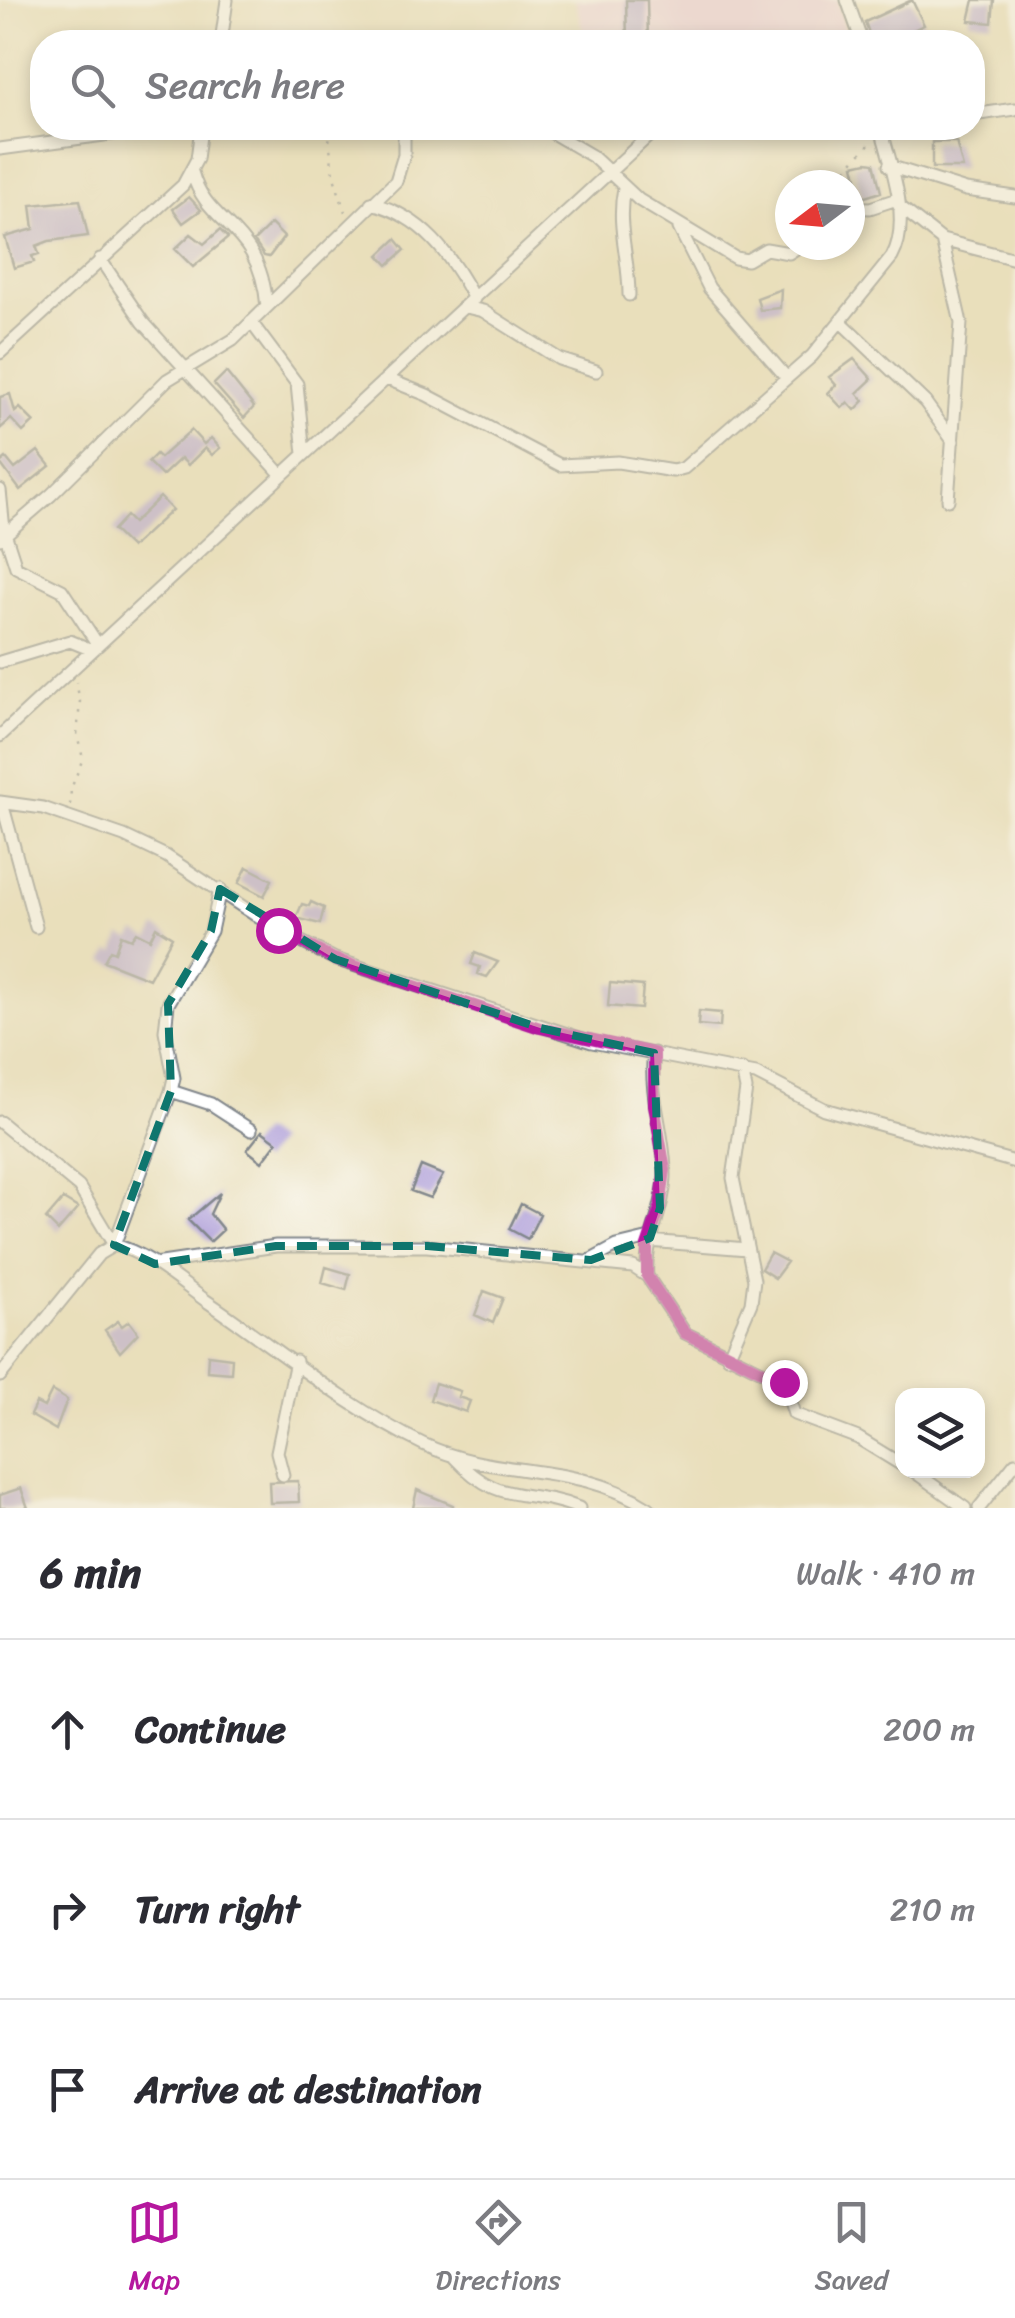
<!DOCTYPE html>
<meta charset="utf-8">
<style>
:root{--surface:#fff;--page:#f2f2f3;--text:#2b2b33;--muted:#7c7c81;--line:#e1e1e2;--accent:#b5179e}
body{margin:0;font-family:Sriracha,sans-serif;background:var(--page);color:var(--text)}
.controls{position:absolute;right:30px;bottom:30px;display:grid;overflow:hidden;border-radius:20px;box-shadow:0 5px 15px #0003}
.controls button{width:90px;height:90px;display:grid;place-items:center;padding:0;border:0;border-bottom:2px solid var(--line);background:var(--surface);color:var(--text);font:50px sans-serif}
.compass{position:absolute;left:775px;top:170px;width:90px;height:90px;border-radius:50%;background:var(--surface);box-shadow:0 5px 15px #0003;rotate:254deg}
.stop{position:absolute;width:30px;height:30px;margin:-22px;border:8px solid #b5179e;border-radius:50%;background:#fff}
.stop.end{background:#b5179e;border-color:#fff;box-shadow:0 2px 10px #0008}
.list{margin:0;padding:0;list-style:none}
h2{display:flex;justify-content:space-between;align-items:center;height:130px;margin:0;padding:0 40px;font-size:42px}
h2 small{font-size:32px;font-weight:400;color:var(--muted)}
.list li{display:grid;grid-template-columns:65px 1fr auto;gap:30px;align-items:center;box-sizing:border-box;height:180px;padding:0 40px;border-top:2px solid var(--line)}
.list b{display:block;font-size:38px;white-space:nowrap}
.list em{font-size:32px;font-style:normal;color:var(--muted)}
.icon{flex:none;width:55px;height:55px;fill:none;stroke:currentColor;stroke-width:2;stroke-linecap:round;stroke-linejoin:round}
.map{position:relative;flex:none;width:1015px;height:1508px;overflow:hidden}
.search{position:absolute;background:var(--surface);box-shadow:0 5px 15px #0003;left:30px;right:30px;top:30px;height:110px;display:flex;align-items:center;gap:25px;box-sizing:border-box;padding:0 35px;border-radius:40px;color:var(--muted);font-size:38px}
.sheet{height:670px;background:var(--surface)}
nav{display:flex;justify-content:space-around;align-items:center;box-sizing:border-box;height:140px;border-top:2px solid var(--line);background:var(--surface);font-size:28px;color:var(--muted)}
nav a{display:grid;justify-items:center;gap:5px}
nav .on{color:var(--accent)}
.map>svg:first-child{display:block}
</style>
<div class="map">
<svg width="1015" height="1508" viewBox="0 0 1015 1508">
<rect width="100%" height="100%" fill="#fff"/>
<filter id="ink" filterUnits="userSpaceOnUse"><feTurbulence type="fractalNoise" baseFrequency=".01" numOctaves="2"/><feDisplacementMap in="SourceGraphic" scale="20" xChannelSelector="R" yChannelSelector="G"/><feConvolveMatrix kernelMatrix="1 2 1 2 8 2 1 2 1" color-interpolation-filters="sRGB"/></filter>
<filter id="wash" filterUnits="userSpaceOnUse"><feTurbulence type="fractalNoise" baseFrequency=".0048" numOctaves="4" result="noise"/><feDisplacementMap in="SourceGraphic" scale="40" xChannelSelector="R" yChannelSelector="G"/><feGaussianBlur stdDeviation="2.25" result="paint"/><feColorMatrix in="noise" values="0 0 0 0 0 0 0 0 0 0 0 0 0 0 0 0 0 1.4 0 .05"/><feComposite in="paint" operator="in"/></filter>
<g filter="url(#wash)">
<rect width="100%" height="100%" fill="#e9dfbb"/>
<path fill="#efd0e6" d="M575,0H837L849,42H586Z"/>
<g id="blocks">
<path fill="#ac9bd5" d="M626,0H647L648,42H627Z
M912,0L924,25L888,42H872L865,22Z
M974,0H994L992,23L969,21Z
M932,142H956L963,168H932Z
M867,162L874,163L881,192L862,198L854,165Z
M189,197L201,210L183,223L173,209Z
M80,200L88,236L49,241L36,246L39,254L32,256L34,262L14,268L5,237L34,229L31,205Z
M271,224L284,237L269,257L264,256L254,241Z
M220,230L228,238L193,267L175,249L191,234L204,244Z
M396,239L405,250L388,265L379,255Z
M781,289L780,308L760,310L757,298Z
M854,359L872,379L857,393L864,401L855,410L848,402L842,408L828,393L836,385L829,377Z
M226,372L254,407L244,418L214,384Z
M10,394L15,412L20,408L34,422L23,432L11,419L0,429V397Z
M191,430L204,444L211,438L220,448L212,455L205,448L188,465L181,458L162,476L148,462L156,454L160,458Z
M38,451L50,466L20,490L0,463L6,458L15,469Z
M160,497L172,510L131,548L113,530L126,516L133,523Z
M247,867L272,880L264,896L239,883Z
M311,902L324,908L320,924L296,918L302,904L309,906Z
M156,927L172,937L149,979L104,961L110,950L115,952L121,935L131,939L136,932L150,939Z
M475,953L498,962L487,977L478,974L480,967L471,964Z
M610,983L643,986L641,1009L608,1006Z
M699,1011L721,1013L720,1027L698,1025Z
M262,1131L277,1142L262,1162L247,1150Z
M421,1166L443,1175L430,1198L411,1191Z
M220,1193L210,1214L223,1230L210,1242L188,1220Z
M63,1199L78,1208L58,1231L46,1219Z
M521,1204L540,1214L528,1239L509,1229Z
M770,1253L787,1262L775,1278L761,1269Z
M326,1267L350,1274L346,1290L322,1283Z
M484,1291L503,1298L493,1323L475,1315Z
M118,1321L122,1326L129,1321L138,1333L120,1352L105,1330Z
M208,1355L232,1358L231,1373L207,1371Z
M435,1383L460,1391L458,1397L470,1401L466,1412L430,1400Z
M52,1391L67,1400L56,1430L30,1415L36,1403L44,1407Z
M298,1481L299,1502L270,1503L269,1482Z
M21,1488L28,1508H0V1495Z
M417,1490L453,1505V1508H413Z"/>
</g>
</g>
<g filter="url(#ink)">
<use href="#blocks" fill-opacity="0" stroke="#82878c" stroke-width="2.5"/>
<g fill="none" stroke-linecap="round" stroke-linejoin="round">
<g stroke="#82878c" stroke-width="15">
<path id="minor" d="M847,0L862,42
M221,42L227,0
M972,115L1015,109
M544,128L592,156L639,200L735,258L747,260L766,249L789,253L801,245
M620,128H770
M0,149L156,128
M889,166L966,190L1015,197
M192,172C207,228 260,223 267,307
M624,188C616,226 629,256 629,295
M371,203C422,216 451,255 474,299
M899,206L942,240L1015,259
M850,207L870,208L897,199
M679,228L709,288L787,378
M942,240L961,323L948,500
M100,259L143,322L282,475
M466,307L483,311L559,359L596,371
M251,322L297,384L304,454
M841,322L925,402L953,441
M0,353L183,185L197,159L201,128
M387,379L427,395L560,465L618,462L673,471L684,468L812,356L892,257C912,221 891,166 881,128
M0,490L4,530L16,567L62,590L98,645
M0,539L51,495L167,380L233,340L396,181L404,155V128
M0,662L70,641L92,650
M0,736L655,130
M0,802L43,808L124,836L166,856L278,930L335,959L592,1042L756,1074L824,1109L1015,1162
M2,803L36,927
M171,1091L211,1104L251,1130
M0,1122L79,1187L114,1245
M649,1241L747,1249
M114,1245L171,1091L174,1078L165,1031L168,1004L211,931L220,889
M591,1260L617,1246L650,1238
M155,1264L276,1246H427L633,1267L647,1276L685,1333L784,1382L794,1414L858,1438L902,1465
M647,1276C644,1241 664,1212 665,1177C666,1135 648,1096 654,1053
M728,1357L751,1303L754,1280L733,1178L746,1089L742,1070
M0,1376L99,1254L114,1245C148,1253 177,1280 205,1300C276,1348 346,1407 423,1444C501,1481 572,1459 649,1508
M454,1457C501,1508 523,1486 579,1508
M912,1470L965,1508
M283,1475L277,1452L296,1361
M979,1508L1015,1463"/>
</g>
<path stroke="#82878c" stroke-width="2.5" stroke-dasharray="2.5 8" stroke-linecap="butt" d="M328,128L333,174L345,212
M841,172L856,193
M832,185L871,142
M784,242L790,226
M70,805L71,789L83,758L77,736L80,701L76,682"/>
<use href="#minor" stroke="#fff" stroke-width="11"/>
</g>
</g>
<g fill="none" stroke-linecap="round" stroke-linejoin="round" filter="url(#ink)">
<path stroke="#b5179e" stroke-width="12" d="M278,930L334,959L540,1028L654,1053V1105L665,1170L660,1208L647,1246V1276L685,1333L784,1382"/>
</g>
<path d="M0 0H1015V1508H0ZM220,889L335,959L540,1028L654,1053L660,1208L650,1238L591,1260L427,1246H276L155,1264L114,1245L171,1091L168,1004L211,931Z" fill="#e9dfbb" fill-opacity=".55" fill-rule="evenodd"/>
<path fill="none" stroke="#0f766e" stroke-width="8" stroke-dasharray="20 12" stroke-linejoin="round" d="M220,889L335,959L540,1028L654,1053L660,1208L650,1238L591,1260L427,1246H276L155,1264L114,1245L171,1091L168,1004L211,931Z"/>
</svg>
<div class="controls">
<button><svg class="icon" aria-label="layers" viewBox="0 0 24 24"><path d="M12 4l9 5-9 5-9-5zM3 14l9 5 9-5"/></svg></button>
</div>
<svg class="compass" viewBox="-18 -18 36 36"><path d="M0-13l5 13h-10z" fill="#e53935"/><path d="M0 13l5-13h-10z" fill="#7c7c81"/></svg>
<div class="stop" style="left:278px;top:930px"></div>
<div class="stop end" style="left:784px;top:1382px"></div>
<div class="search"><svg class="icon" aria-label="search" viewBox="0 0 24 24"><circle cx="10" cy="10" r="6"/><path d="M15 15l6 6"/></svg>Search here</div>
</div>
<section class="sheet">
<h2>6 min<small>Walk · 410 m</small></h2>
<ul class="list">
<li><svg class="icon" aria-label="ahead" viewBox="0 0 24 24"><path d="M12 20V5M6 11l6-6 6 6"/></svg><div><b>Continue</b></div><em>200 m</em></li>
<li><svg class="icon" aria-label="right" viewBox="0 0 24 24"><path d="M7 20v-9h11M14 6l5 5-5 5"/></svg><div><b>Turn right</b></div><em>210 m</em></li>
<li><svg class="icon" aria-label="arrive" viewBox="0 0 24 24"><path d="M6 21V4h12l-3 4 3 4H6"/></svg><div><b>Arrive at destination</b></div></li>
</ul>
</section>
<nav>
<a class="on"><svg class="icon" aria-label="map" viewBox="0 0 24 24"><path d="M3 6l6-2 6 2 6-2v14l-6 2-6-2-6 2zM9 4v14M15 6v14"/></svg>Map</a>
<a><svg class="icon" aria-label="directions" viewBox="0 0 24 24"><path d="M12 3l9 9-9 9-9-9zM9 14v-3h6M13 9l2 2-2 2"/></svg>Directions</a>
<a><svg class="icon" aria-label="saved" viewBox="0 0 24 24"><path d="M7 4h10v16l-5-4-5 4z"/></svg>Saved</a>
</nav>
